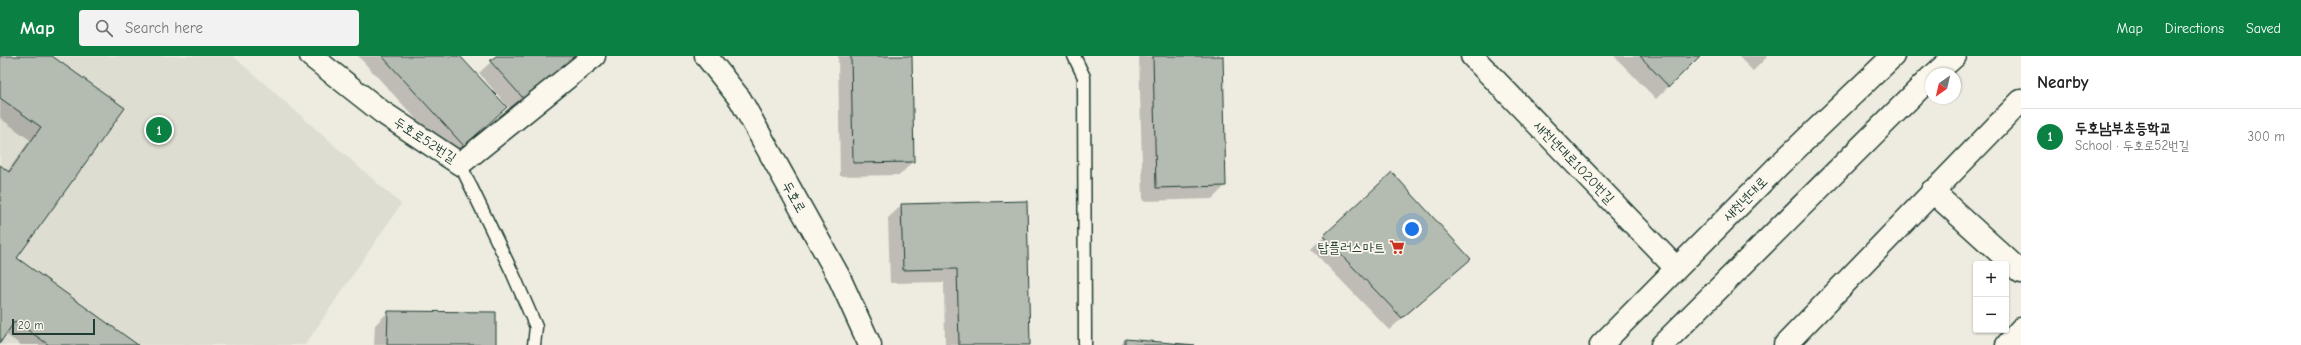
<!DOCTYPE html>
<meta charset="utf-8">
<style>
:root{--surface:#fff;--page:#f2f2f2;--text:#222;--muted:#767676;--line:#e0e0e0;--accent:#0b8043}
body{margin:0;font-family:"Comic Neue","Poor Story",sans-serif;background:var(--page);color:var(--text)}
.controls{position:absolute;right:12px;bottom:12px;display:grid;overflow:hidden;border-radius:4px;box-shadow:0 1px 3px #0004}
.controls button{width:36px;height:36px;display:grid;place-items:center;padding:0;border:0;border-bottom:1px solid var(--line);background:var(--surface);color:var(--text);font:20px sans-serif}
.compass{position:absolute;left:1925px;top:12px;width:36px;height:36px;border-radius:50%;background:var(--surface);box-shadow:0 1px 3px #0004;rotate:214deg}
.scale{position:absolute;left:12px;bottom:10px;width:83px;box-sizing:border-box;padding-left:4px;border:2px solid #1f3d34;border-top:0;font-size:11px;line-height:14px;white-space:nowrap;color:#1f3d34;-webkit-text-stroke:3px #fbf7ec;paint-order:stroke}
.you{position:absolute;left:1412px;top:173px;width:14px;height:14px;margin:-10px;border:3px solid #fff;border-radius:50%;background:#1a73e8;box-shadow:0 0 0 6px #1a73e833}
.badge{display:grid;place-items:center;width:26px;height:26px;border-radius:50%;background:var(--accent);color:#fff;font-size:13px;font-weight:700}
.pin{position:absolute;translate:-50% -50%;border:2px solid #fff;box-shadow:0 1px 4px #0006}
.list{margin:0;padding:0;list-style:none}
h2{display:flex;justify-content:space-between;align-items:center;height:52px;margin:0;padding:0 16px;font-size:17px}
h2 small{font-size:13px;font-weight:400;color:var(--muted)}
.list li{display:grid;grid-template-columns:26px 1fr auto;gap:12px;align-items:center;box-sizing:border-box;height:56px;padding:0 16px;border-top:1px solid var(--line)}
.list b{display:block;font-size:15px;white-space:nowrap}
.list p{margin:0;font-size:13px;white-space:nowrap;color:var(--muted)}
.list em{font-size:13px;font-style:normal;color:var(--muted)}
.icon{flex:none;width:22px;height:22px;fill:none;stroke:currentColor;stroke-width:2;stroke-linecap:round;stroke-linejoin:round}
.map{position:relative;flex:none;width:2021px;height:289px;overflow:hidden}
header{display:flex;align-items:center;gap:24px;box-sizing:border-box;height:56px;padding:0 20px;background:var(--accent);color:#fff}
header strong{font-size:19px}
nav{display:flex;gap:22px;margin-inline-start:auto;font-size:14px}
.search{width:280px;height:36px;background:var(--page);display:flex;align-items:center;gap:10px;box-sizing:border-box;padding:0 14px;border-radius:4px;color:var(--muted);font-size:15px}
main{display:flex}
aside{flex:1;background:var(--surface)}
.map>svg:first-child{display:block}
</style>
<header>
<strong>Map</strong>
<div class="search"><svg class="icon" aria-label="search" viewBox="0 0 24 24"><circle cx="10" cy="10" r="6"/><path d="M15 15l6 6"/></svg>Search here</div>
<nav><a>Map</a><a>Directions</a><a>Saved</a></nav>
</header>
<main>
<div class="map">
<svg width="2021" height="289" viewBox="0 0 2021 289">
<rect width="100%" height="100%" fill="#eeece1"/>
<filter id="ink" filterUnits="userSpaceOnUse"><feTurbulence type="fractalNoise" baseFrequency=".025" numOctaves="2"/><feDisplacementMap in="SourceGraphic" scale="8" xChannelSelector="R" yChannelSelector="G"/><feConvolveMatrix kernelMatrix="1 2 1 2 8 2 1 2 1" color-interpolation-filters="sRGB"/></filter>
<g filter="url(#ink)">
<path fill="#ddddd2" d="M0,0H233L401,148L305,289H0Z"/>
<path fill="#0003" d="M0,0H50L123,52L15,203L136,289H21L5,278L0,285V110L7,116L30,84L0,62Z
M358,0H459L493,64L451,101Z
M497,0H586L517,61L479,17Z
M838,0H911L913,105L900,119L840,120Z
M1139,0H1222L1225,130L1212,143L1143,145Z
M1614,0H1699L1656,43Z
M1738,0H1768L1753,15Z
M902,149L1029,289H945L944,226L890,227L888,162Z
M1324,180L1470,203L1389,274L1311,193Z
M388,256L495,257V289H374L375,269Z
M1125,284L1183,289H1121Z"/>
<path fill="#b4bbb0" stroke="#1f3d34" d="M0,0H52L125,52L17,202L138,289H49L15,265L0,287V109L9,116L41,71L0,42Z
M382,0H460L507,51L464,90Z
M496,0H586L530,50L490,5Z
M851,0H912L914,106L853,107Z
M1153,0H1223L1226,130L1156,132Z
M1640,0H1700L1669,31Z
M1392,116L1471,203L1402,262L1323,180Z
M1027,145L1030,289H959L957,213L903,214L901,148Z
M388,255L496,256V289H387Z
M1125,283L1195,289H1125Z"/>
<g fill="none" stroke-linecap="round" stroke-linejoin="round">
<g stroke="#1f3d34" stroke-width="15">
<path id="service" d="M1074,0L1084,21L1085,289
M460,108L513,218L536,271L534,289"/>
</g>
<g stroke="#1f3d34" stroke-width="25">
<path id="minor" d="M311,0L382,56L460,108L594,0
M1932,135L2021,216
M1785,289L2021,45
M2007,289L2021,273"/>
</g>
<g stroke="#1f3d34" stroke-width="25">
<path id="tertiary" d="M706,0L740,43L838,219L870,289
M1472,0L1676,212"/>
</g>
<g stroke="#1f3d34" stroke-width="25">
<path id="primary" d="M1935,18L1955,0
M1601,289L1780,108L1893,0
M1662,289L1931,21"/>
</g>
<use href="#service" stroke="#fbf7ec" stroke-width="12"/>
<use href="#minor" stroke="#fbf7ec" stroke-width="22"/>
<use href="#tertiary" stroke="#fbf7ec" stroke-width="22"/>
<use href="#primary" stroke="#fbf7ec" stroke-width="22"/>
</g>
</g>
<defs>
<g id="supermarket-bare" transform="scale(1.2)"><path d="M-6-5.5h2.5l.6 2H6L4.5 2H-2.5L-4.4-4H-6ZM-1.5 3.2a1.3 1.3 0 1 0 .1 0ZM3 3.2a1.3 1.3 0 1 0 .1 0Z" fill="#c8321e" stroke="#fbf7ec" stroke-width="2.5" paint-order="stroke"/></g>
</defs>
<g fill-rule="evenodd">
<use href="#supermarket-bare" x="1397" y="191"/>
</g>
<g text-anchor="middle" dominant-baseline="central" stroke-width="3.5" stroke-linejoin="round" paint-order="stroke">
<g font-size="14" fill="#1f3d34" stroke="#fbf7ec">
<text transform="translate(425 84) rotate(33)">두호로52번길</text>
<text transform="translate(1574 106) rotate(46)">새천년대로1020번길</text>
<text transform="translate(794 141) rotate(61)">두호로</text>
<text transform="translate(1745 143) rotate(-45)">새천년대로</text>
</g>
<g font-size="14" fill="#1f3d34" stroke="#fbf7ec" text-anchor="end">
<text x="1385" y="191">탑플러스마트</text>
</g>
</g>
</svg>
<div class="controls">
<button>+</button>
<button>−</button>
</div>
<svg class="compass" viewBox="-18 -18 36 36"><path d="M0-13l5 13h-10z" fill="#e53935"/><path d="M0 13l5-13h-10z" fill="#767676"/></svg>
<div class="scale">20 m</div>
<div class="you"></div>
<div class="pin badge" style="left:159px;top:74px">1</div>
</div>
<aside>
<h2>Nearby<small></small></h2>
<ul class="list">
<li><span class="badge">1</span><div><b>두호남부초등학교</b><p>School · 두호로52번길</p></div><em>300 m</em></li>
</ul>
</aside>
</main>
